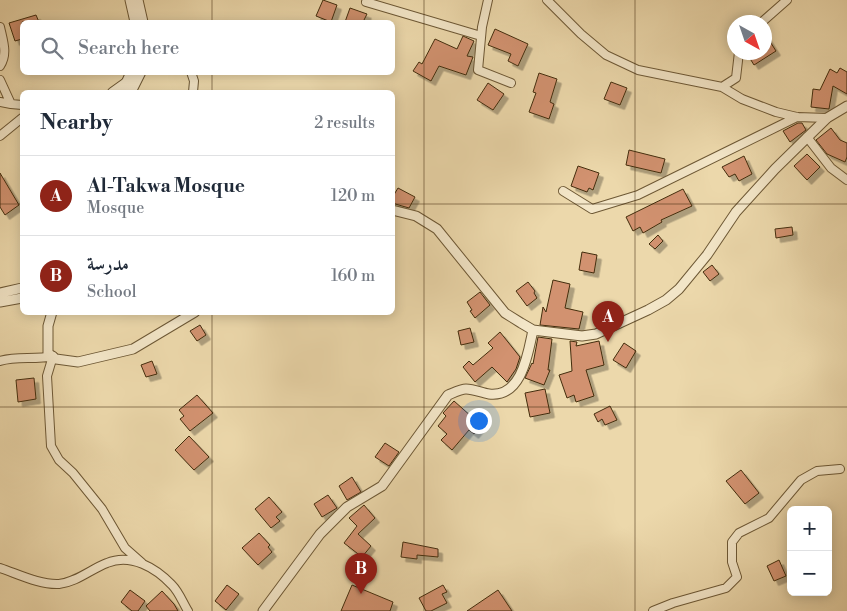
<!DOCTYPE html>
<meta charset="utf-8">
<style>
:root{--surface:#fff;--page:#f2f2f3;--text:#1f2937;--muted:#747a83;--line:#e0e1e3;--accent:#8f2418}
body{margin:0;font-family:"Libre Bodoni",Amiri,serif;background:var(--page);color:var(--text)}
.controls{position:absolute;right:15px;bottom:15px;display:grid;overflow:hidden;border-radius:8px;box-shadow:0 2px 12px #0003}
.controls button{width:45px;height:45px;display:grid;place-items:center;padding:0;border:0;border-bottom:1px solid var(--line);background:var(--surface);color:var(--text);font:25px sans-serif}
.compass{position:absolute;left:727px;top:15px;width:45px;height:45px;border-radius:50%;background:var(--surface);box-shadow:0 2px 12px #0003;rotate:140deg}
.you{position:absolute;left:478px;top:420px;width:18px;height:18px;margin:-12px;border:4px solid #fff;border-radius:50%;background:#1a73e8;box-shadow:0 0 0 8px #1a73e833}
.badge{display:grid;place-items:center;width:32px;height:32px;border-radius:50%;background:var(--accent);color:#fff;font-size:16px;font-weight:700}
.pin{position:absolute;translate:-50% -41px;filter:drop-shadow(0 1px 2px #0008)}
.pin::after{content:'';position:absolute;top:26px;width:18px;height:15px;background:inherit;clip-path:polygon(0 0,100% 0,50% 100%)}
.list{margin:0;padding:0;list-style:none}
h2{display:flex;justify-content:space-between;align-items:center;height:65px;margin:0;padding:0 20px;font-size:21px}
h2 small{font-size:16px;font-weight:400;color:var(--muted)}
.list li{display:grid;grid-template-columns:32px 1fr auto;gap:15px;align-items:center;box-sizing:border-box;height:80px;padding:0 20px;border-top:1px solid var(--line)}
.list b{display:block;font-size:19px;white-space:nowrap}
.list p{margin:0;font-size:16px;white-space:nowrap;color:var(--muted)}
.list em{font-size:16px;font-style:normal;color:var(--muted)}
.icon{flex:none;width:28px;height:28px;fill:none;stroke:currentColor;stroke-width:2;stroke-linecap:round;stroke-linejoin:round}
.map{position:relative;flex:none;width:847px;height:611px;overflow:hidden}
.search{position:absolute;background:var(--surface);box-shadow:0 2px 12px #0003;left:20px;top:20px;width:375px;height:55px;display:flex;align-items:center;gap:12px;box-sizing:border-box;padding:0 18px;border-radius:8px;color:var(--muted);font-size:19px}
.panel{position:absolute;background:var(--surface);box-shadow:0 2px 12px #0003;left:20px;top:90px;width:375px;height:225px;border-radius:8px}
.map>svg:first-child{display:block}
</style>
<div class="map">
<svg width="847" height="611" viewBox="0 0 847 611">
<defs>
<filter id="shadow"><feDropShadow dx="4.5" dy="4.5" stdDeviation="0" flood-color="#0004"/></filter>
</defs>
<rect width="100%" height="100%" fill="#ecd8ab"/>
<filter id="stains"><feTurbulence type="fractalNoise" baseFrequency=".004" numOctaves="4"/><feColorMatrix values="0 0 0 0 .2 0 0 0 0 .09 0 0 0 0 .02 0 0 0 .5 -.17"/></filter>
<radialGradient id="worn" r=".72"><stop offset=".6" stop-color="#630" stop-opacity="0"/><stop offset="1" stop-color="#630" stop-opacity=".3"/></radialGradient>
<path fill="#d29270" stroke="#432d0e" filter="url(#shadow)" d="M323,0L337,5L331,22L316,16Z
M350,8L367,14L363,22H345Z
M36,15L39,22H22V39L15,41L9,23Z
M495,29L528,44L518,66L508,61L511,54L488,45Z
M764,32L776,51L754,65L746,52H764Z
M463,36L474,41L467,56L473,57L466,75L439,66L431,81L413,71L419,62L422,64L435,39L457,49Z
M840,68L847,72V94L833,86L829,109L811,107L813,89L820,90L830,69L837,73Z
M539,73L557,79L550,102L554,104L549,119L529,112L536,93L533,92Z
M611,82L627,88L620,105L604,99Z
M488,83L504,94L493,110L477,100Z
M798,123H802L806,130L790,142L783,131Z
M831,128L840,140L847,143V157L845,162L827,154L816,140Z
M629,150L665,159L661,173L626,165Z
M807,154L820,167L807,180L794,166Z
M744,156L752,174L739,181L735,174L729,177L722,167Z
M578,166L599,173L593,190L589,188L587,192L571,186Z
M0,173L19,205L5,215L0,207Z
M398,188L415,197L409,208L392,203V198Z
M683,189L692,206L661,220L662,222L643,233L640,227L633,231L626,217Z
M792,227L793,235L776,238L775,229Z
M658,235L663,241L655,249L649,244Z
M582,252L597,255L594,273L579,270Z
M712,265L719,274L710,281L703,272Z
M553,280L570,284L565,308L583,312L579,329L540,325L543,307L546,312Z
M528,282L535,291L534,293L537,298L527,306L516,291Z
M480,292L490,305L475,318L470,311L472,310L467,302Z
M200,325L206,335L197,341L190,331Z
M470,328L474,342L461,345L458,331Z
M500,332L520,357L516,369L507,382L492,367L475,382L463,367L469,361L473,365L493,348L488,343Z
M538,337L552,339L548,370H550L544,385L525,378L532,363L533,364Z
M570,341L577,342L576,346L599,341L604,365L586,370L594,396L576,402L574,395L567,398L559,375L572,371Z
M624,343L636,351L626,368L613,360Z
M152,361L157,374L146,377L141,365Z
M34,378L36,399L18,402L16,380Z
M545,389L550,413L530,417L525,393Z
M197,395L213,413L190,431L180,419L184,416L179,410Z
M454,401L472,417L476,412L485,421L474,434L469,430L452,450L441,440L447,434L438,426L446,416L443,413Z
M610,406L617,420L605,425L602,419L598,422L594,414Z
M189,436L209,457L194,470L175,450Z
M385,443L399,452L389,466L375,457Z
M741,470L759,493L745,504L726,481Z
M352,477L361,492L347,500L339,486Z
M328,495L337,508L322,517L314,504Z
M269,497L282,512L276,517L280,521L271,528L255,509Z
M364,505L375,518L358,534L371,546L362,557L344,543L357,526L349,518Z
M259,533L270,545L268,547L272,552L258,565L242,548Z
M403,542L438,549V557L417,555V559L401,557Z
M779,560L786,576L774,581L767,566Z
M227,585L239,594L226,610L215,601Z
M352,585L393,602L390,611H341Z
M443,585L447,592L442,594L447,603L431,611H426L419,598Z
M130,590L145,601L138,611H132L121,602Z
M498,590L512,611H467Z
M162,591L174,604L178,611H150L146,606Z"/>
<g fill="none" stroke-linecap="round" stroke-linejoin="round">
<g stroke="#6d5835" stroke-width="10">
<path id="minor" d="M488,0L482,27L478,70L511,83
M547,0L581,34L606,55L638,70L722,87L742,99L776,112L797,117L827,118
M366,2L481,36
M762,22L787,0
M0,27C3,41 8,54 0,66
M191,72L194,81L193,92
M0,80L11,104L22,105
M722,87L736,78L739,52
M112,92L126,82
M0,102L11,104
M0,136L22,118
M807,137L831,168L847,180
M563,191L592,209L638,195L797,117
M0,361C17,356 35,360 53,356L47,376L51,446L59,460L73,473L102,509L125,548L142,563
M0,568C18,574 40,585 59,584C77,582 91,569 107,563C131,553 156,568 172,585C179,592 183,603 188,611
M653,611L673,603L726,588L737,577L732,562V542L739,533L769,518L801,480L817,471L840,469"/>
</g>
<g stroke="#6d5835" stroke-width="11">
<path id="tertiary" d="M130,0L135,22
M138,0L143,22
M122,92L131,72
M131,92L141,72
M392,210L416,216L437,229L505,313L521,323L533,330L582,336L596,334L648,310L666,300L679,289L707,255L736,212L775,169L827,118L847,106
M0,293L22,288
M0,302L22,298
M52,312L48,326V353L56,359L78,362L133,349L195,312
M263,611L320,534L347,507L382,486L448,395C453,393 461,389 466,389C474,389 482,393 489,394C522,398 528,353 533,330"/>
</g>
<use href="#minor" stroke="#f3e6c8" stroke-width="8"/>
<use href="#tertiary" stroke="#f3e6c8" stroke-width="9"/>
</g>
<path fill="none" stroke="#432d0e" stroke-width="1" stroke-opacity="0.55" d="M212,0V22M424,0V611M635,0V611M212,72V92M0,204H22M392,204H847M212,312V611M0,407H847"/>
<rect width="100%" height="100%" filter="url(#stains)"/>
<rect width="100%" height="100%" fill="url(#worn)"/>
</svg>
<div class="controls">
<button>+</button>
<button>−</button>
</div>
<svg class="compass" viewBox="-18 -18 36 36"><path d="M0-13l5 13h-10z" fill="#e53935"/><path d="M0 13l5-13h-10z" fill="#747a83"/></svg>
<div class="you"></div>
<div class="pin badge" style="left:608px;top:342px">A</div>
<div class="pin badge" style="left:361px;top:594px">B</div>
<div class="search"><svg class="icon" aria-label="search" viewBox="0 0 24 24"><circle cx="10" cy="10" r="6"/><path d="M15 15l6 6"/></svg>Search here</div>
<section class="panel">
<h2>Nearby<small>2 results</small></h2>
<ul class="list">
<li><span class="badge">A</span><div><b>Al-Takwa Mosque</b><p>Mosque</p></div><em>120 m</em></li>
<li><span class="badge">B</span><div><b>مدرسة</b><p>School</p></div><em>160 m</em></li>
</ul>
</section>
</div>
